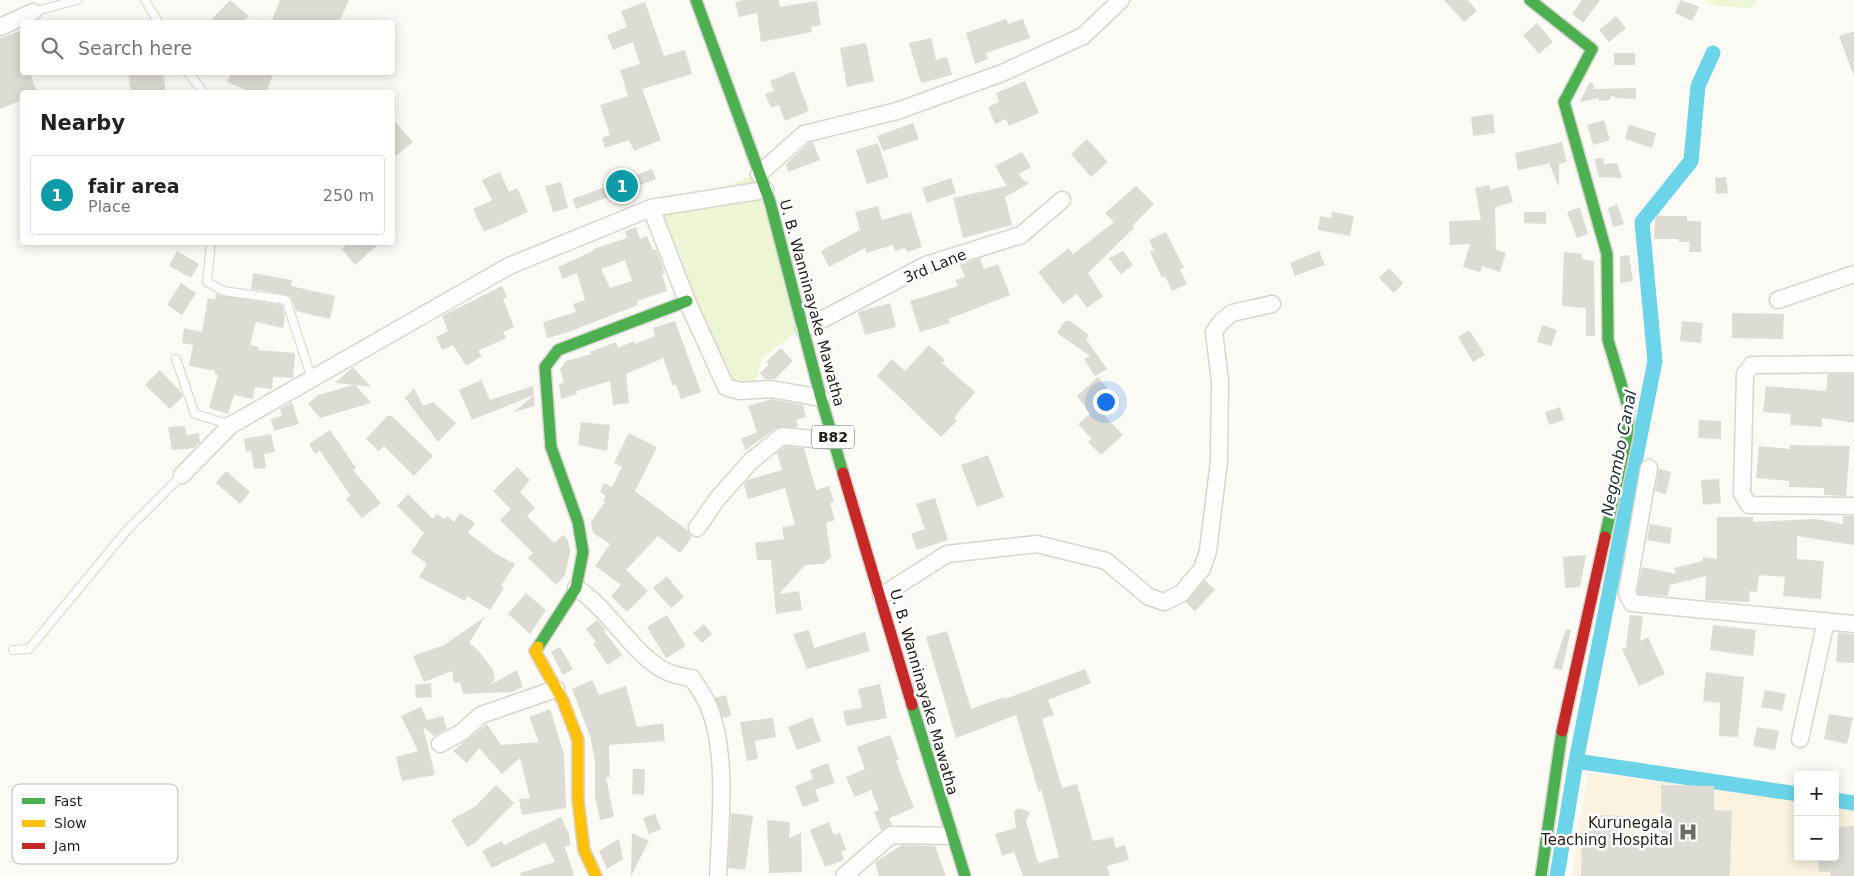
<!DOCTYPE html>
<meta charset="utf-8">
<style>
:root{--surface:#fff;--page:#f2f2f2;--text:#222;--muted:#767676;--line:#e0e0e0;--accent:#111827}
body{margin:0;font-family:"DejaVu Sans",sans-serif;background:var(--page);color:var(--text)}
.controls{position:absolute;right:15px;bottom:15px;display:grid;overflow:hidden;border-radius:5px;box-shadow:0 2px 12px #0003}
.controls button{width:45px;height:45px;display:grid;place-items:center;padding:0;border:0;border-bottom:1px solid var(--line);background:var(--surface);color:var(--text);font:25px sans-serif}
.you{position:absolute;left:1105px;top:401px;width:18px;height:18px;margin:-12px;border:4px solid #fff;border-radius:50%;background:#1a73e8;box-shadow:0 0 0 8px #1a73e833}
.badge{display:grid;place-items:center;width:32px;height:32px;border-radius:50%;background:var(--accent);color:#fff;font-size:16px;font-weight:700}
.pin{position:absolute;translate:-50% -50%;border:2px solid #fff;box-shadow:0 1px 5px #0006}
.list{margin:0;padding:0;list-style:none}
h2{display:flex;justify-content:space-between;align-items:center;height:65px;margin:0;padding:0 20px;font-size:21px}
h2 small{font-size:16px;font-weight:400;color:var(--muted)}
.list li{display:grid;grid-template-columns:32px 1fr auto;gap:15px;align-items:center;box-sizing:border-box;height:80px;margin:0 10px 10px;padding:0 10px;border:1px solid var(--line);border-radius:5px}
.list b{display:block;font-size:19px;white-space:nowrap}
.list p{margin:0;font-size:16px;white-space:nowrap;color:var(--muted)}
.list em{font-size:16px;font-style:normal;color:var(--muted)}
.icon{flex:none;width:28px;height:28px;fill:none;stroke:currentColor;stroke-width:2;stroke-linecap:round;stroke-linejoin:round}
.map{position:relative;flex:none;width:1854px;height:876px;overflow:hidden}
.search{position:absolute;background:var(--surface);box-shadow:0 2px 12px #0003;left:20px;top:20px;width:375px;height:55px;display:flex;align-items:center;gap:12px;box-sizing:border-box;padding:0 18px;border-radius:5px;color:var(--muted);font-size:19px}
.panel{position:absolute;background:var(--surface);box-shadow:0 2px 12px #0003;left:20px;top:90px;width:375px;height:155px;border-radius:5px}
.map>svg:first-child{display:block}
</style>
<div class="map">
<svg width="1854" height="876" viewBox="0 0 1854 876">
<rect width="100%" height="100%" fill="#fcfaf4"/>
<path fill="#fbf3e0" d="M1588,773L1798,799V857H1835V805L1854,808V876H1572Z"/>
<path fill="#edf6d4" d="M1707,0H1758L1751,8L1717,6Z
M755,175L799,330L762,358L756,380L745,386L727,379L675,253L662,211Z"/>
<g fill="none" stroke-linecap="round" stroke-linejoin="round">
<path stroke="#6bd4e8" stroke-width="15" d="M1576,761L1798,794
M1835,800L1854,803
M1557,876L1576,761L1655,361L1642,222L1691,161L1698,86L1713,53"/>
</g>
<path fill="#dedbd4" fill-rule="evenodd" d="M230,0L249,16L243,22H209Z
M280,0H349L339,22H271Z
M742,0H779L780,7L817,1L821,25L811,27L812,32L761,42L757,13L739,17L735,2Z
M1444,0H1468L1477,11L1464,22Z
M1582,0H1600L1583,23L1572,14Z
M1681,0L1699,7L1692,21L1675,13Z
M645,2L664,56L685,50L692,74L642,89L661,140L634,151L629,140L605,148L602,138L610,135L600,105L628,96L620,70L640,64L633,42L613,50L607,35L627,27L621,11Z
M1616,16L1626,28L1609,42L1599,30Z
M1006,19L1008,24L1023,19L1030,38L986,53L988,59L975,64L966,33Z
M1537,23L1553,42L1539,54L1523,35Z
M22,30V76L30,73L37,92H22V100L0,109V38Z
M1854,31V73L1853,74L1839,36Z
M931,38L936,60L947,57L952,75L921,83L909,43Z
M866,43L874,81L847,87L840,48Z
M1614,53H1635V65H1614Z
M794,71L809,111L785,121L779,105L771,108L765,94L774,91L770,81Z
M128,72H163L166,92H131Z
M232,72H274L266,92H251L227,82Z
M1025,81L1039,113L1009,126L1006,119L995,124L988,107L999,102L996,93Z
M1589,83H1593L1594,89L1636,88V99L1615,98V96L1610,97V100L1599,101V98L1580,102Z
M1493,114L1495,133L1473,136L1471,117Z
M392,118L413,142L392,159Z
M1604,120L1610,140L1593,145L1587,125Z
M913,123L919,139L883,151L877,136Z
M1629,125L1656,133L1652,148L1625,139Z
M1087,139L1108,162L1091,177L1071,154Z
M813,142L820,160L788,172L786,164L809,143Z
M1562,142L1567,162L1559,164V187L1548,161V164L1518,170L1515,153Z
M878,143L889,177L867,184L856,150Z
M1022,152L1031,167L1019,174L1024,181H1027L1028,184L1005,197L1012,225L963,238L953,198L1007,186L995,166Z
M1603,158L1604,164L1617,163L1622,178L1599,177L1594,159Z
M652,169L656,179L576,209L573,199Z
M500,172L509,192L517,188L528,212L484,232L473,209L492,200L482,180Z
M1726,177L1728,193L1716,194L1715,178Z
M951,178L956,193L927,203L922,188Z
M561,182L568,208L553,212L545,186Z
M1489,185L1490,190L1508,185L1513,202L1495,207L1496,250L1506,253L1500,272L1482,266L1480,272L1463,267L1470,244L1450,245L1449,221L1481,220L1475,188Z
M1136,186L1154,204L1132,226L1134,228L1088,273L1103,296L1087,308L1077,294L1063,304L1038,272L1069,248L1073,254L1114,222L1105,213Z
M1617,204L1624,224L1613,227L1608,208Z
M878,206L882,220L911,212L922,247L907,252L905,248L895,251L893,245L866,253L865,248L829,267L821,251L860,230L855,212Z
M1580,207L1588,234L1577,238L1567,212Z
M1332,212L1354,216L1350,236L1318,230L1320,216L1331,218Z
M1524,212H1546V224L1524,223Z
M1655,216H1687V221H1701V252H1689L1690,242H1679L1678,239H1654Z
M636,227L640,239L647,236L653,250L656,249L665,273L662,274L667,291L637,301L638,305L566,333L547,338L543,322L576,312L573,304L585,300L577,273L563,279L558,267L593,251V249L627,238L625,231ZM625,260L632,281L610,288L601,269Z
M1166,232L1184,268L1180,269L1187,284L1172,291L1165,276L1162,278L1150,252L1154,250L1149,240Z
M350,242H381L355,265L342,249Z
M177,251L199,264L191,278L169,266Z
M1123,251L1133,265L1121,274L1109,258Z
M1319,251L1325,265L1295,276L1290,263Z
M1564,252L1582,254V259L1594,261L1595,336H1586V308L1562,306Z
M1629,255L1633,281L1620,283V256Z
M980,258L984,269L998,264L1010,295L949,319L950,323L920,332L910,301L958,286L955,280L965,277L960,265Z
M1389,268L1403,283L1394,293L1379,278Z
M253,273L292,280L291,286L335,296L330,319L296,311L291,298L287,295L251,289Z
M181,283L196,293L182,315L167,305Z
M502,286L507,297L503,299L514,327L503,332L506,338L478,351L482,356L466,366L453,345L442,350L436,337L448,331L442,316Z
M216,294L282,305L285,316L283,328L256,322L250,345L259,347L258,350L295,353L293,378L273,377L272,389L255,387L253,399L234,395L228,414L209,408L218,375L215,374V371L189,366L193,345L182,343L184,328L202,332L208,298L215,300Z
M890,303L896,327L865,335L858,312Z
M1732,313L1784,314L1783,339L1732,338Z
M675,321L701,392L681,399L676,384L673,386L663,358L626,374L629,403L613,405L610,381L576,391L577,394L561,399L559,384L564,383L560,369L566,361L591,354L590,352L616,342L618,348L634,341L635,344L655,336L653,328Z
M1065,321H1070L1089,335L1086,339L1107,369L1095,376L1084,359L1090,356L1057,333Z
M1682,321L1703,323L1701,343L1680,341Z
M1542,325L1557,330L1551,346L1537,342Z
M1469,330L1485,355L1473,362L1458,337Z
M929,345L945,360L942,363L975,392L954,418L957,421L941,437L877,376L892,359L905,371Z
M781,348L793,361L775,379H765L760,373L769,364L766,362Z
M353,367L371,387L355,385L371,403L320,418L308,404L318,395L354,385L335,383Z
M160,370L181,392L183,396L170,409L145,385Z
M1828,374H1854V423L1822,418V427L1790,425L1791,414L1763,412L1766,386L1826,391Z
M1098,377L1107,388L1093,400L1104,412L1103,414L1123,435L1101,455L1088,442L1092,439L1078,424L1090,414L1077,396Z
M481,380L490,400L533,386L534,395L472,420L459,390Z
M414,388L423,406L433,402L456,423L438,442L405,398Z
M534,395L535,406L514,412Z
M772,399L803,405L806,417L796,420L798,427L776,428L746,450L741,439L757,432L748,406Z
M292,402L299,424L274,431L271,419L282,416L280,409Z
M1560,407L1564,420L1549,425L1545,412Z
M387,416H392L433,456L414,476L384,446L379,451L366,439Z
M1699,420L1721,421V439L1698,438Z
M581,422L610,425L607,451L578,445Z
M180,426H185L186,435L199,433L200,442L194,448L172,450L168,427Z
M330,430L356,468L353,470L381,503L362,518L346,499L350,495L320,451L315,454L309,444Z
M629,433L657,447L635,491L687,530L692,537L680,553L658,536L626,570L648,591L627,612L611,596L621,585L595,566L610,544L593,533L591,522L605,502L603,501L606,496L600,492L604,483L612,487L622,467L614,463Z
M271,434L275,452L264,454L266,468L254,469L251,451L246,452L244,439Z
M1790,445L1850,446L1846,496L1824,495V488L1789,487V481L1756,478L1759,446L1790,449Z
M785,446L804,448L816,490L829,486L834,502L830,503L835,520L826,523L831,557L823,564L805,565L779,594L799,591L802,610L776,614L771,560H757L755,543L784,539L782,527L795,525L785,488L748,499L744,484L747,480L782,470L777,453Z
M988,455L1004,497L977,507L961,465Z
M517,467L530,480L520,492L535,508L527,516L554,543L563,535L568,540L570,552L565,575L556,585L528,558L533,553L500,520L511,509L493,491Z
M1659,469L1671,472L1666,494L1655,491Z
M226,471L250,492L240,504L216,483Z
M1719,479L1721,503L1703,505L1701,480Z
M408,494L433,519L437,514L444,519L447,516L454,522L460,513L475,523L468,533L496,554L515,564L501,586L504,588L490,610L467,596L465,601L419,577L427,564L411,552L424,533L397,506Z
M935,498L948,540L917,550L911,534L925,529L916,504Z
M1843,516H1854V545L1797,536V559L1824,561L1821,599L1783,596L1785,577L1759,575L1757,592L1750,591L1749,602L1705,600L1706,576L1670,585L1668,596L1638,594L1637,591L1642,567L1676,574L1674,568L1703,561V557L1717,559V517H1753V522L1815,519L1843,524Z
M1650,524L1672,528L1670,544L1647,540Z
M1586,555L1580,587L1565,588L1563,557Z
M667,576L684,597L671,608L653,588Z
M1205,580L1215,590L1195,611L1185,602Z
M526,593L546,610L530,634L508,614Z
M667,615L686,646L666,658L647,627Z
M1630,615L1643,616L1640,641L1648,637L1665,674L1639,686L1622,649L1626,647Z
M485,617L469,643L477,649L493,670L495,679L490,685L517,670L523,687L512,692L463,694L460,682L454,683L452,671L424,682L413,656L444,645Z
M597,620L606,630L604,631L622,655L608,665L593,644L596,642L586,629Z
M704,624L712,634L702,643L693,633Z
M1713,625L1756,630L1753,656L1710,650Z
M1566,629L1571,630L1562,670L1553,668Z
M809,630L814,648L865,632L870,651L807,669L793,634Z
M947,631L971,709L1004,697L1005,699L1085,669L1091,683L1048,700L1054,715L1042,719L1062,788L1077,784L1093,841L1113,837L1116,848L1125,845L1129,860L1107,866L1110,876H1023L1014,852L1002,856L995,834L1016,828L1014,812L1018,808L1030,812L1026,821L1038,863L1059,857L1041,789L1039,793L1016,715L956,738L926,637Z
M1838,633L1854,634V663L1836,662Z
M560,647L573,669L563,675L551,652Z
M1706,672L1744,677L1738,737L1719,736L1720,703L1703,701Z
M592,680L599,695L626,686L637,727L663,723L665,741L609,745L610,777H606L614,817L600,820L595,797V761L590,736L572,689Z
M431,683L432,697L416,698L415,685Z
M880,684L887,718L846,726L843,711L862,708L858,689Z
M1765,690L1786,694L1782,711L1761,707Z
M726,695L731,716L723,718L715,698Z
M421,707L427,720L443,716L447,729L434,736L423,727L435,775L402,781L396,757L418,751L401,716Z
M550,709L564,754L566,808L522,815L519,799L530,798L520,758L502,774L479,748L467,763L453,751L487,724L501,745L539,742L529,717Z
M1829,714L1853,718L1847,744L1824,739Z
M812,717L821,741L797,750L788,727Z
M773,718L776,737L755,741L758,759L747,761L740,722Z
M1757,727L1779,731L1775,750L1753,746Z
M890,735L899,759L896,761L914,808L889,818L892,825L881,830L874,812L879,810L871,790L855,797L846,777L865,769L857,747Z
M828,763L835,783L815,790L819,801L803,807L795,786L813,779L810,770Z
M633,769H645L644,795L632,794Z
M496,785L514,803L475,843L467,847L451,820L476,806Z
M1661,785L1714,786V810L1732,811L1730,876H1581L1582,831H1592V815L1623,816V844L1661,842Z
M731,813L753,816L745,870L728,868Z
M655,814L661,829L649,834L643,818Z
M561,817L569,834L570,845L565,847L574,876H521L520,873L555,862L545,842L492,868L482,851L502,841L504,845Z
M767,820L790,822L789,838L801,833L802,872L769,873Z
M829,822L834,835L840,833L846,850L841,852L844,860L825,867L810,830Z
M1854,826V876H1830V872H1819L1818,857H1835V827Z
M632,833L649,841L631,876Z
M619,839L623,859L607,869L599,851Z
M902,845L935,846L946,876H879L875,862Z"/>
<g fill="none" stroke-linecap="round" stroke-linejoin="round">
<g stroke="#d8d5ce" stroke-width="10">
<path id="lane" d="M145,0L158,22
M33,12L77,0
M188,72L203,92
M211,242L207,282L224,291L286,300L312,379
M176,359L195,414L231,425
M13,650L29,649L127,530L182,475"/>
</g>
<g stroke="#d8d5ce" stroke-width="19">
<path id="street" d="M0,27L33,12
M759,174L804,134L897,111L1002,73L1083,36L1121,0
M651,208L687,301L726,387L740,391L772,389L821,398
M1778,300L1854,274
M804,329L926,265L1021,235L1062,200
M1854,364L1752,365L1745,374L1742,494L1749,505L1854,506
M1649,468L1627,593L1632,603L1854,624
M182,475L231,425L509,266L651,208L765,190
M697,528L718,498L751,461L782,436L835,441
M576,588C610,608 638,664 673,674C679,676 686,677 692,678C696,685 702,693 706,701C729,746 720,826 718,876
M881,596L947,554L1037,544L1106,561L1149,597L1164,602L1182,593L1193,579L1202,569L1208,551L1219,461L1220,381L1214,332L1221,322L1232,313L1272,304
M1800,739L1826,621
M440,744L462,732L481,715L556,689
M844,876L891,835L951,836"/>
</g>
<g stroke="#d8d5ce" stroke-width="14">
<path id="fast" d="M696,0L770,202L821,398L843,473
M1530,0L1592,49L1564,102L1607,254L1608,340L1629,410L1627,436L1605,537
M538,647L576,588L583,552L578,522L551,447L545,367L558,350L687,301
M912,705L965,876
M1541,876L1562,731"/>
</g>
<g stroke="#d8d5ce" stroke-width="14">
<path id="slow" d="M538,647L535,651L563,701L578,740V800L584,850L596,876"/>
</g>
<g stroke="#d8d5ce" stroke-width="14">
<path id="jam" d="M843,473L912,705
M1562,731L1605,537"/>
</g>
<use href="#lane" stroke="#fffefd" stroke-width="8"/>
<use href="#street" stroke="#fffefd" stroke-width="16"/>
<use href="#fast" stroke="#4caf50" stroke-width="11"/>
<use href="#slow" stroke="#ffc107" stroke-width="11"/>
<use href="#jam" stroke="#c62828" stroke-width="11"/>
</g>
<defs>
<g id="hospital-bare" transform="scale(1.5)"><path d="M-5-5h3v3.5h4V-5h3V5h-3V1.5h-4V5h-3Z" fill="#6e6c64" stroke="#fff" stroke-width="2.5" paint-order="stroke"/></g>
</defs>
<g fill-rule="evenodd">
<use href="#hospital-bare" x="1688" y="832"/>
</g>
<g text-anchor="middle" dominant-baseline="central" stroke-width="5" stroke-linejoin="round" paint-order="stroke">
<rect fill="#fff" stroke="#64625c" stroke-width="1" x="812" y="425.5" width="42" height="23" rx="4"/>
<g font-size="14" font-weight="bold" fill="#221f16">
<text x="833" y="437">B82</text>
</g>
<g font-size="15" fill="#221f16" stroke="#fff">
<text transform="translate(935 266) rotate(-22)">3rd Lane</text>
<text transform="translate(812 303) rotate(75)">U. B. Wanninayake Mawatha</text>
<text transform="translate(924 692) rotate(74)">U. B. Wanninayake Mawatha</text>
</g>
<g font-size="15" fill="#221f16" stroke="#fff" text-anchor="end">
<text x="1673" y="823">Kurunegala<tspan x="1673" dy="17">Teaching Hospital</tspan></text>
</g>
<g font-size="16" font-style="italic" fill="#172e34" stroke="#fff">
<text transform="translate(1619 453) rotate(-79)">Negombo Canal</text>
</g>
</g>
<rect x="12" y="784" width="166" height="80" rx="8" fill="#fff" stroke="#bdbcb9" stroke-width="1"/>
<rect x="22" y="798" width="23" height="6" fill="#4caf50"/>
<rect x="22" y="820" width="23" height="7" fill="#ffc107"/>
<rect x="22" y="843" width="23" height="6" fill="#c62828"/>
<g font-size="14" fill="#221f16">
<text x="54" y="806">Fast</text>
<text x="54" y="828">Slow</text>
<text x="54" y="851">Jam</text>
</g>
</svg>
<div class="controls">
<button>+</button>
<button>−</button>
</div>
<div class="you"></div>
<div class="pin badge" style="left:622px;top:186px;background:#0f9aa8">1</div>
<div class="search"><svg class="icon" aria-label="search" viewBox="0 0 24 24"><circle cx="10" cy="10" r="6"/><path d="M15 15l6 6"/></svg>Search here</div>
<section class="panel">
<h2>Nearby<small></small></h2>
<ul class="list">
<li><span class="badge" style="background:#0f9aa8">1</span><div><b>fair area</b><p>Place</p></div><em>250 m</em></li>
</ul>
</section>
</div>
